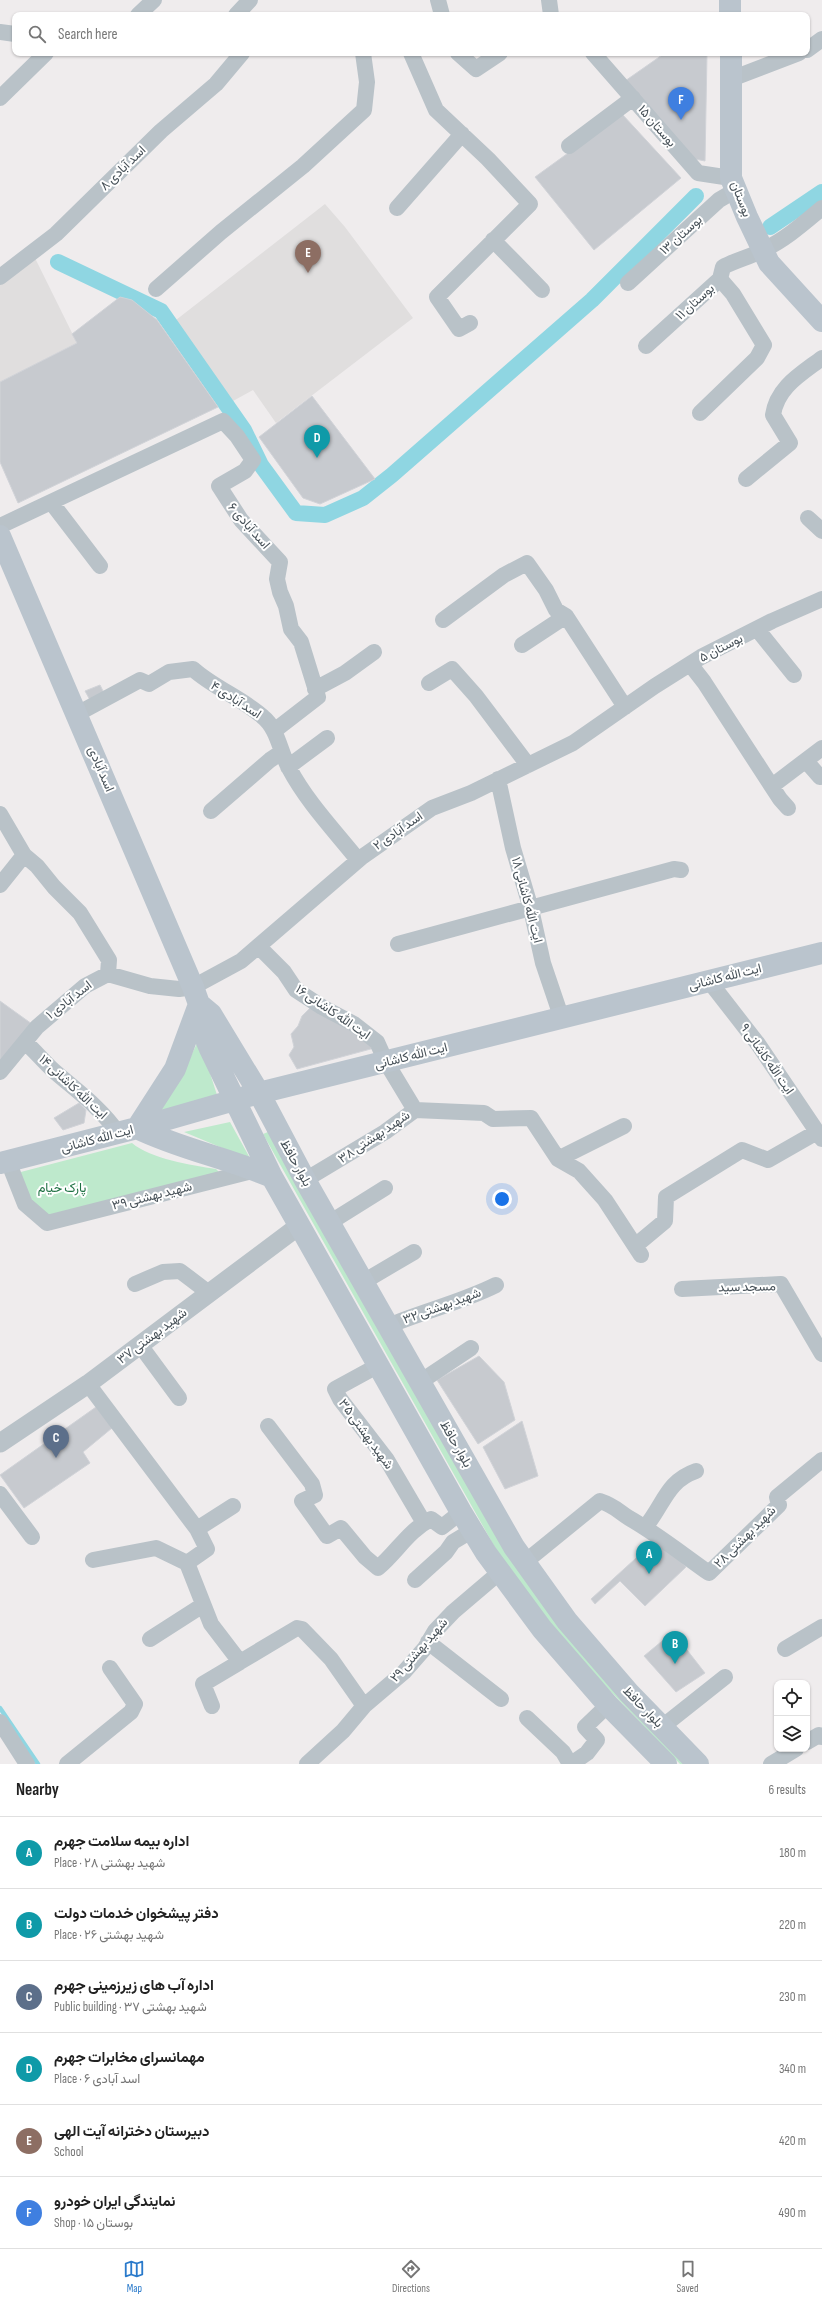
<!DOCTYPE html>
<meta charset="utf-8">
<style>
:root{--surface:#fff;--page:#f6f6f6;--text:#222;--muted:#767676;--line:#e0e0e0;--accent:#2a7acb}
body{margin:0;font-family:"Sofia Sans Condensed",Vazirmatn,sans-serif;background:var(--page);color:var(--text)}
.controls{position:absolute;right:12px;bottom:12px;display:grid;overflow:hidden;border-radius:8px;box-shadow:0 1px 3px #0004}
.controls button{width:36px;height:36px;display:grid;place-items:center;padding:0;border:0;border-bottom:1px solid var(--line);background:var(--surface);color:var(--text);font:20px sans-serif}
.you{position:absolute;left:502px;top:1199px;width:14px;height:14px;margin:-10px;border:3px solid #fff;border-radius:50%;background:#1a73e8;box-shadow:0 0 0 6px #1a73e833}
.badge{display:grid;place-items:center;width:26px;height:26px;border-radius:50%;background:var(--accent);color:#fff;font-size:13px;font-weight:700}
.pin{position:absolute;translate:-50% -33px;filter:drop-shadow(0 1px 2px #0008)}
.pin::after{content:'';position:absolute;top:21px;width:14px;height:12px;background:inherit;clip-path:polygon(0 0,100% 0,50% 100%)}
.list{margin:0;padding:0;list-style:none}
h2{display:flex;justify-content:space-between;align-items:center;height:52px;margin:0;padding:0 16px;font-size:17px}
h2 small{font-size:13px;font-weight:400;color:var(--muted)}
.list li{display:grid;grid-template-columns:26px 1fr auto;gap:12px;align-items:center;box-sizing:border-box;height:72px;padding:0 16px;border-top:1px solid var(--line)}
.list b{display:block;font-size:15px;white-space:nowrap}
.list p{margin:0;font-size:13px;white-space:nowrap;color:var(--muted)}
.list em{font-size:13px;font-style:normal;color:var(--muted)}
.icon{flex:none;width:22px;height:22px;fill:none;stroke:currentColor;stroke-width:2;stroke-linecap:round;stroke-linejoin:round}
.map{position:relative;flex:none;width:822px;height:1764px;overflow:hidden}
.search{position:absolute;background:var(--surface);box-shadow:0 1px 3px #0004;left:12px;right:12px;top:12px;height:44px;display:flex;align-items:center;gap:10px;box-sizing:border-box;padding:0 14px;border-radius:8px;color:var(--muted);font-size:15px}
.sheet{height:484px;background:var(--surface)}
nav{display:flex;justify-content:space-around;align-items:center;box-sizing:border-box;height:56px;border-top:1px solid var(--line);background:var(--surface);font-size:11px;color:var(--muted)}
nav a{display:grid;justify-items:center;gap:2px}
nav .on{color:var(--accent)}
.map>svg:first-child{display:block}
</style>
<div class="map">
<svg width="822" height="1764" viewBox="0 0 822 1764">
<rect width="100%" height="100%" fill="#efeced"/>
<path fill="#e0dede" d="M325,204L345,227L413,318L276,423L253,390L233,401L176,320Z
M35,258L77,343L0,382V283Z"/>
<path fill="#bee9cc" d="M199,1039L217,1095L157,1112L181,1077Z
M230,1122L251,1160L184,1132Z
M268,1132L514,1564L689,1764H680L573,1652L507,1569L263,1134Z
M132,1143C151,1159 191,1165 216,1169L220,1173L49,1219L28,1201L17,1173Z"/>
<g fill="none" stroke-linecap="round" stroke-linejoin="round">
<path stroke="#8fd6e2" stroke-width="4.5" d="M0,1708L38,1764"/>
<path stroke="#8fd6e2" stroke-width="16" d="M770,227L822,192
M58,262L161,311L244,430L261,465L296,513L325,515L363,498L392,475L592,300L696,196"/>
</g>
<path fill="#c7cacf" stroke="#d1d3d8" d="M665,53H707L705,161L690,158L625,81Z
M622,114L681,178L594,250L535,177Z
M120,297L132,300L157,320L218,407L18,503L0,462V382L77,343L72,334Z
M312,396L375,479L320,504L303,498L259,437Z
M100,685L104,693L90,700L85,691Z
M0,1001L32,1024L0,1062Z
M313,1005L378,1047L297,1069L289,1055L294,1047L291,1034L298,1026L302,1016Z
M79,1103L86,1110L84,1123L63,1130L54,1118Z
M479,1356L504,1382L515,1420L478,1444L437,1380Z
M96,1407L112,1428L83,1452L90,1463L24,1508L0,1475Z
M522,1421L538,1476L505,1489L483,1447Z
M657,1539L686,1567L645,1606L620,1581L595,1604L591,1599Z
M673,1632L705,1673L676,1692L644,1656Z"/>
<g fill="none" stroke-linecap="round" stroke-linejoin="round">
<path stroke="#b9c2c8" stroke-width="16" d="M438,0L442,15
M549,0L551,15
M138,15L154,0
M236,15L250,0
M0,32L15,34
M807,50L822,39
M411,53L436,110L488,159L530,204L437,297L459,329L470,323
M458,53L476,69L500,53
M593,53L698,173L731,178
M731,79L799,53
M0,98L46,53
M569,146L633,98
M397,208L462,134
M493,240L542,290
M0,277L56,234L161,131L216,84L242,53
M628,283L719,200L736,190
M156,289L221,232L303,166L364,110L367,82L363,53
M646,346L720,279L723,267C736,260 750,257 763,250C785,240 804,223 822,208
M700,413L757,358L764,345L733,294L720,279
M746,479L790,443L773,415C777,387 801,374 822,358
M51,502L100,566
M808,518L822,531
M0,526L223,421L237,436L253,460L245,471L219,486L241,520L280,562L277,579L280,592L286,606L291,629L301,642L318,697L274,731
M443,620L504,575L527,563L546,590L556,610L566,616
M757,629L794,675
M522,645L566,616L625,707
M690,664L704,682L780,799L788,808
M429,683L452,669L476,696L528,765
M315,689L345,673L374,652
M77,714L140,680L149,684L169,672L193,669C214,688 242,698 263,717C278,729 280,752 289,768C307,802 334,830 358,860
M806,761L820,777
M288,767L327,738
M498,779L513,848L531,909L543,963L562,1019
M772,786L822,748
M211,811L270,760L282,752
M0,814L24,855L37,866L54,887L80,913L109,960L108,974
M0,885L24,855
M398,944L674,869L681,870
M259,947L284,972L296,990L322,1007L354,1024L377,1042L386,1062L415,1110
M709,981L758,1044L822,1139
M26,1043C36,1052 44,1062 54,1071C77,1091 101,1108 118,1133
M0,1072L37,1027L85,986L108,974L150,986L179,989L193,987L241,961L362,857L432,808L471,793L573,743L655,686L701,657L772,621L822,599
M558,1159L624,1126
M8,1161L25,1204L47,1223L256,1170
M305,1180L385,1132L415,1110L484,1113L493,1119L531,1118L558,1159L579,1171L605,1200L641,1255
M329,1223L385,1188
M635,1246L665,1221L666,1197L742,1150L768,1160L817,1132
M363,1282L414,1252
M135,1284L163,1272L180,1271L209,1293
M682,1289L781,1284L822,1354
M388,1326C424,1311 462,1302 496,1285
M140,1345L179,1398
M379,1365L335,1389L340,1399L387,1460L424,1523
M420,1382L471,1348
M88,1384L197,1529L207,1549L187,1563L211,1624L240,1662L297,1628L302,1629L331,1659L364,1706
M268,1426L312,1484L315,1495L302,1501L327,1536L341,1528L365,1557L378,1568C397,1552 408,1531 431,1519L442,1527L461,1512
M0,1494L32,1537
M646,1526C664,1504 667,1481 696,1471
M197,1529L233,1506
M93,1560L156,1548L187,1563
M525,1562L600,1501C615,1506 618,1511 629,1518C657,1534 682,1554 709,1573L779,1505L777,1497L822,1460
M415,1580L446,1552L453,1542L473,1530
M150,1639L203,1605
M428,1642L501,1699
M785,1649L822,1627
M212,1706L203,1684L240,1662
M527,1718L563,1752L570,1764
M0,1722L27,1764
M662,1727L725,1677
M807,1742L819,1735L822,1737
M67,1764L131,1712L135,1704L110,1668
M307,1764L343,1731L364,1706L404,1672L425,1648L435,1631L453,1612L500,1572
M571,1764L587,1753L597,1740L585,1727L608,1705
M771,1764L796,1749"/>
<path stroke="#b9c2c8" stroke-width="19" d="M0,1443L88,1384L300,1225"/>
<path stroke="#bac4cd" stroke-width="22" d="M730,0V15
M731,53V178L747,217L769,263L822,321
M0,536L193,987L199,1004L198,1020L210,1049L272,1177L461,1512L486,1553L542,1629L608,1705L666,1764
M199,1004L211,1014L259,1093L305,1180L514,1547L567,1621L629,1693L698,1764
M198,1007L175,1069L137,1128C180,1149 228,1158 272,1177
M0,1163L137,1128L259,1093L822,953"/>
</g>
<g text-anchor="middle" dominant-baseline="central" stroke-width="4" stroke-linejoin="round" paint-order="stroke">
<g font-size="13" fill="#475158" stroke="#fff">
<text transform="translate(657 126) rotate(49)">بوستان ۱۵</text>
<text transform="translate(123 168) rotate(-44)">اسد آبادی ۸</text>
<text transform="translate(741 199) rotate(69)">بوستان</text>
<text transform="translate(681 235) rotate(-42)">بوستان ۱۳</text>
<text transform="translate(695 302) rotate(-42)">بوستان ۱۱</text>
<text transform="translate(249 526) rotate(49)">اسد آبادی ۶</text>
<text transform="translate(721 648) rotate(-27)">بوستان ۵</text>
<text transform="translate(236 700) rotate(33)">اسد آبادی ۴</text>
<text transform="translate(101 769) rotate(67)">اسد آبادی</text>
<text transform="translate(398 831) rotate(-35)">اسد آبادی ۲</text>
<text transform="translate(527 900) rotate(75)">ایت الله کاشانی ۱۸</text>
<text transform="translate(725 977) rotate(-14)">ایت الله کاشانی</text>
<text transform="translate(69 1000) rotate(-38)">اسد آبادی ۱</text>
<text transform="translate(333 1012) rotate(34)">ایت الله کاشانی ۱۶</text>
<text transform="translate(411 1056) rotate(-14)">ایت الله کاشانی</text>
<text transform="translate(767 1059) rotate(55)">ایت الله کاشانی ۹</text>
<text transform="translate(73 1087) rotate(43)">ایت الله کاشانی ۱۴</text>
<text transform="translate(374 1137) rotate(-34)">شهید بهشتی ۳۸</text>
<text transform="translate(97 1139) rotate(-15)">ایت الله کاشانی</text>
<text transform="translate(296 1163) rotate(61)">بلوار حافظ</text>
<text transform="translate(152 1196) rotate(-14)">شهید بهشتی ۳۹</text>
<text transform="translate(747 1287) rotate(-1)">مسجد سید</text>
<text transform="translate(442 1306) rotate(-20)">شهید بهشتی ۳۲</text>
<text transform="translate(152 1336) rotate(-37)">شهید بهشتی ۳۷</text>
<text transform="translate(366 1434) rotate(54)">شهید بهشتی ۳۵</text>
<text transform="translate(456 1444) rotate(60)">بلوار حافظ</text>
<text transform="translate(745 1537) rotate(-45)">شهید بهشتی ۲۸</text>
<text transform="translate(419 1650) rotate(-49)">شهید بهشتی ۲۹</text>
<text transform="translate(643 1707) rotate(46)">بلوار حافظ</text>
</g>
<g font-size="13" fill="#1f7143" stroke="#fff">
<text x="62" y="1188">پارک خیام</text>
</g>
</g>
</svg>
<div class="controls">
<button><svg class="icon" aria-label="locate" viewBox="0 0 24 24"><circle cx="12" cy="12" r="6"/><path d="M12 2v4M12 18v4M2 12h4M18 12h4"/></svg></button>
<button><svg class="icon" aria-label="layers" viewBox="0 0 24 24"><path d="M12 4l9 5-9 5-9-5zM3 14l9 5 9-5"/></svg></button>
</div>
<div class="you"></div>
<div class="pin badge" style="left:649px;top:1574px;background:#0f9aa8">A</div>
<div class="pin badge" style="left:675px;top:1664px;background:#0f9aa8">B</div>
<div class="pin badge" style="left:56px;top:1458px;background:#5c6f8a">C</div>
<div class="pin badge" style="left:317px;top:458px;background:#0f9aa8">D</div>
<div class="pin badge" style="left:308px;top:273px;background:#8d6e63">E</div>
<div class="pin badge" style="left:681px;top:120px;background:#3f7fe0">F</div>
<div class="search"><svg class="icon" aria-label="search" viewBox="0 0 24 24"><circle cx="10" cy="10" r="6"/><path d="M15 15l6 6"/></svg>Search here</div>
</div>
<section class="sheet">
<h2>Nearby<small>6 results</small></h2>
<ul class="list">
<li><span class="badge" style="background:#0f9aa8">A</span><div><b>اداره بیمه سلامت جهرم</b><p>Place · شهید بهشتی ۲۸</p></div><em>180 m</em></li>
<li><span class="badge" style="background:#0f9aa8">B</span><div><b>دفتر پیشخوان خدمات دولت</b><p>Place · شهید بهشتی ۲۶</p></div><em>220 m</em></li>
<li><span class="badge" style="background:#5c6f8a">C</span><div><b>اداره آب های زیرزمینی جهرم</b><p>Public building · شهید بهشتی ۳۷</p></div><em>230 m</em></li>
<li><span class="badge" style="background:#0f9aa8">D</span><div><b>مهمانسرای مخابرات جهرم</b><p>Place · اسد آبادی ۶</p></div><em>340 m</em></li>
<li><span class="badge" style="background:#8d6e63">E</span><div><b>دبیرستان دخترانه آیت الهی</b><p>School</p></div><em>420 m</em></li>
<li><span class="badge" style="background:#3f7fe0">F</span><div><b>نمایندگی ایران خودرو</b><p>Shop · بوستان ۱۵</p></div><em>490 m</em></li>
</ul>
</section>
<nav>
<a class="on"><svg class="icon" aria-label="map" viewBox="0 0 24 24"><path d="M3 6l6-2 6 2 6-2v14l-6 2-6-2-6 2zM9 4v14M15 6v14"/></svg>Map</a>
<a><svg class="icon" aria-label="directions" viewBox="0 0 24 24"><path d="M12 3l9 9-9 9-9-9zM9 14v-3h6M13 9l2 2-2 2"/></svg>Directions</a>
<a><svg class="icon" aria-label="saved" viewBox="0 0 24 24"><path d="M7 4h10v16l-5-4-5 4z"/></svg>Saved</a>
</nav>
